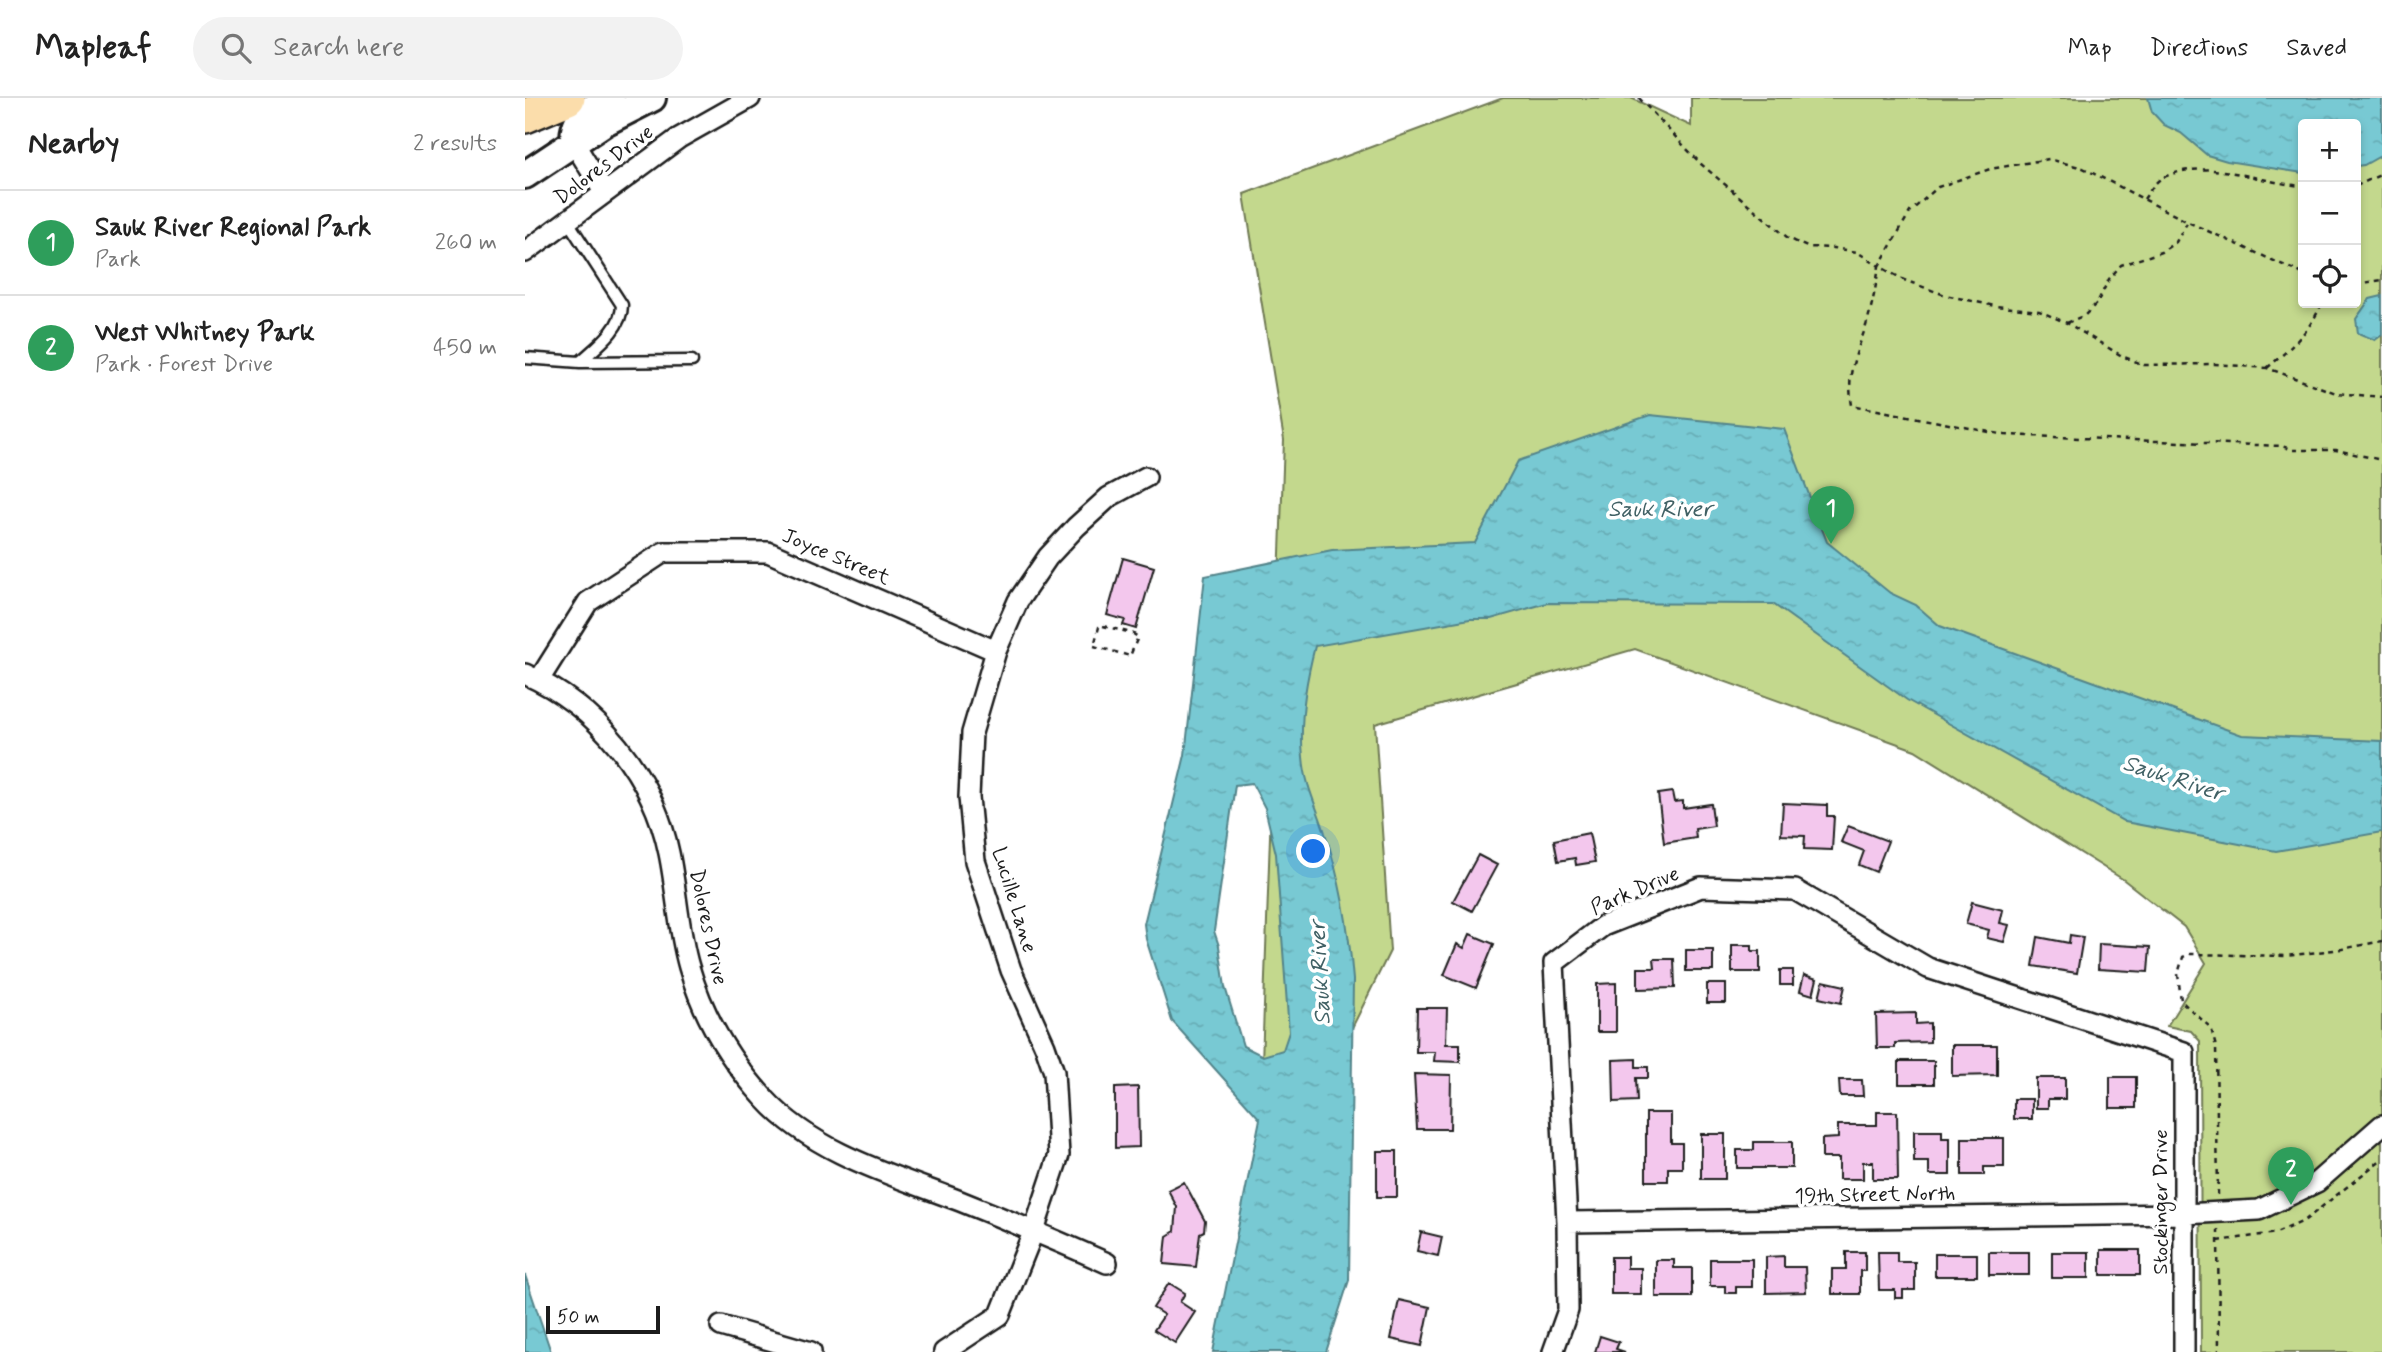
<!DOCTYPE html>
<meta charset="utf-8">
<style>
:root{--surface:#fff;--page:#f2f2f2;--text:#222;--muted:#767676;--line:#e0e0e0;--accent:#b45309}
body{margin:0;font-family:Mynerve,sans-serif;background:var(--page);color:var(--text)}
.controls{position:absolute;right:21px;top:21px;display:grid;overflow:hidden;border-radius:7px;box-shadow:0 4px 10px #0003}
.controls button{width:63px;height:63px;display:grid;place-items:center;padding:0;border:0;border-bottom:2px solid var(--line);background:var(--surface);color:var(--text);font:35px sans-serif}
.scale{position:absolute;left:21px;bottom:18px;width:114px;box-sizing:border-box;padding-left:7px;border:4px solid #1c1c1c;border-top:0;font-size:19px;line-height:24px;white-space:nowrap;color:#1c1c1c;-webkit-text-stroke:5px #fff;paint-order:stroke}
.you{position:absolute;left:789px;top:754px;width:24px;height:24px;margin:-18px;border:5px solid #fff;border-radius:50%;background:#1a73e8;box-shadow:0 0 0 10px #1a73e833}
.badge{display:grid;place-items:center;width:46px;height:46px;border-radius:50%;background:var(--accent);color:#fff;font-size:23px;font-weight:700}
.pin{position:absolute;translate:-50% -58px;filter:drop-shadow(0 2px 4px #0008)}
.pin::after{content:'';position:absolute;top:37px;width:24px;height:21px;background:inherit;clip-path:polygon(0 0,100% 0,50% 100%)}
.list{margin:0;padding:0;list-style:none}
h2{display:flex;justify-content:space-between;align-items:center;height:91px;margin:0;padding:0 28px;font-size:30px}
h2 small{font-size:23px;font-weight:400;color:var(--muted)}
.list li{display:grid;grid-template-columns:46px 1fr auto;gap:21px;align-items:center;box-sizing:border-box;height:105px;padding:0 28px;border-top:2px solid var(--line)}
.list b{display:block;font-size:26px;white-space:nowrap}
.list p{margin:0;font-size:23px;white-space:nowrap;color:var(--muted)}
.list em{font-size:23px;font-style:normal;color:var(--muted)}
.icon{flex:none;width:38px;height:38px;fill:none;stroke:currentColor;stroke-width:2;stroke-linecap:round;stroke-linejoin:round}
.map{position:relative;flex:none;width:1857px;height:1254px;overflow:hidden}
header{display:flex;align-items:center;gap:42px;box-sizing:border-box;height:98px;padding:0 35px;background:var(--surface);border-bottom:2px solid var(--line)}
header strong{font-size:33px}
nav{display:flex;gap:38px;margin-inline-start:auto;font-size:24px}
.search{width:490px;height:63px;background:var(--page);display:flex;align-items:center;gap:18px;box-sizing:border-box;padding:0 24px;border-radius:38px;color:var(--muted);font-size:26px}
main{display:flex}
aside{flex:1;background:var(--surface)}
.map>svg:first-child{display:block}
</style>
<header>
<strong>Mapleaf</strong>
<div class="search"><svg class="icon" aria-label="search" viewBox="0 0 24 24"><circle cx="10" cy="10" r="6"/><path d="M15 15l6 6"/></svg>Search here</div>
<nav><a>Map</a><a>Directions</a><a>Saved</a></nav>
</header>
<main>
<aside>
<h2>Nearby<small>2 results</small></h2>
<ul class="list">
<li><span class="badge" style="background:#2e9e5b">1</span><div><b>Sauk River Regional Park</b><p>Park</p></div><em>260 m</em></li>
<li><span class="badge" style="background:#2e9e5b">2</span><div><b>West Whitney Park</b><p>Park · Forest Drive</p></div><em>450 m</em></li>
</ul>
</aside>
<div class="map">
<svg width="1857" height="1254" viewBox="0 0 1857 1254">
<defs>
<pattern id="water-ripples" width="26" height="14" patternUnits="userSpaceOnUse" patternTransform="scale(1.75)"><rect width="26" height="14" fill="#78c9d3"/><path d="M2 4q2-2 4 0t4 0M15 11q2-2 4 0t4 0" fill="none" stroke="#67acb5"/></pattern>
</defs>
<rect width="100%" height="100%" fill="#fff"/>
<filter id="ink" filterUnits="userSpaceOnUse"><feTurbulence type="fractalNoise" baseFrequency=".0143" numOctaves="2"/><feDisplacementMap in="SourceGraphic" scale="14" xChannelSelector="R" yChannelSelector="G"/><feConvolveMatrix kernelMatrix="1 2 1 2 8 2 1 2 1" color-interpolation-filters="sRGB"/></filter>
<g filter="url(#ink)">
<path fill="#c3d88d" stroke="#707a54" stroke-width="2" fill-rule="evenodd" d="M978,0H1106L1166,28V0H1857V1254H1676L1675,943L1666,933L1642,928L1681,865L1659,829L1599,782L1390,652L1110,551L850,626L865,853L825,934L735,1021L759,342L719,96ZM1778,26H1831V205H1778Z"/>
<path fill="url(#water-ripples)" stroke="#53848a" stroke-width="2" fill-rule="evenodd" d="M1623,0H1857V57L1839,67L1831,68V26H1778V75L1702,63L1682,57L1656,35L1639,27L1627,14Z
M1857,198V237L1850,242L1833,235L1831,221L1845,201Z
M1125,317L1259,331L1302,444L1365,495L1391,507L1415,528L1717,637L1857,643V734L1751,753L1600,724L1382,602L1248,506L1022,505L966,521H945L790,548C781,583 774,622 778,659C780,687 792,709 800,735C816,783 824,832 828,882L824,1182L801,1254H688L735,1021L647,923L621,841L619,826L660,657L680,478L807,452L950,445L993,363ZM727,685L740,710L751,756L764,934L758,952L738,958L718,948L700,889L694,848L689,833L710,687Z
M0,1177L26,1254H0Z"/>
<path fill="#f3c7ed" stroke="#1c1c1c" stroke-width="2" d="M598,460L629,469L611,531L598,527L600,522L582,517Z
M1147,694L1149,704L1158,703V710L1186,706L1189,728L1170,731L1171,740L1139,745L1133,696Z
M1258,705L1302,707V718H1309L1307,752L1279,751L1280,738L1256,737Z
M1323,728L1363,743L1351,774L1334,767L1339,753L1316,744Z
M1064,735L1070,764L1051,767L1050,760L1033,763L1029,742Z
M953,757L972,767L947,813L928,803Z
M1447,804L1478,812L1475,825L1484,827L1479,844L1462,840L1464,832L1441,826Z
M945,836L969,846L951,890L919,877L932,846L939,850Z
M1545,837L1558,839L1552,875L1508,868L1513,839L1544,845Z
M1574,846L1625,849L1623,874L1573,871Z
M1207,847H1227V853H1235V874H1207Z
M1161,852H1188V873H1161Z
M1129,861H1149L1150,890L1113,891V870H1130Z
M1255,872H1268V887H1255Z
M1279,877L1292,881L1288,897L1275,893Z
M1298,883L1320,888L1316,905L1294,900Z
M1091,885V934H1072V886Z
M1182,886H1201V905H1182Z
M892,910H922L921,946H935V964L909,963L910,954H891Z
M1391,915V926L1405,925V944L1370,945V950H1352L1351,916Z
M1427,947H1472V977L1427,978Z
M1111,961V969H1123V980H1111L1112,1003L1089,1004L1088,962Z
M1374,963H1409V986H1374Z
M889,976L926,977L925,1031H892Z
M1585,979H1611V1010H1585Z
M1511,980H1540V1001H1523V1010H1511Z
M1314,982H1337L1338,998H1315Z
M613,989L614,1049L590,1050V990Z
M1489,1001H1507V1021H1489Z
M1352,1014H1372L1373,1081H1348V1064H1338V1081H1314V1060H1297V1041L1313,1040V1027H1352Z
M1121,1015H1146V1045H1157V1070H1143V1083H1121Z
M1389,1033H1417V1040H1425V1077H1404V1064H1389Z
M1176,1036H1200V1081H1176Z
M1437,1040H1479V1069H1459V1077H1437Z
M1229,1044H1267V1070H1212V1052H1229Z
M852,1053H872V1099H852Z
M659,1084L680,1123L679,1133L675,1135L671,1169L639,1166L642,1138L650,1133L652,1109L643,1092Z
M896,1134L917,1139L913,1158L892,1153Z
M1576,1152H1615V1177H1576Z
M1321,1154H1340V1173H1335V1196H1307V1171H1321Z
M1353,1154H1372V1164H1390V1192H1378V1200H1370V1192H1354Z
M1464,1154H1504V1177H1464Z
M1527,1154H1564V1180H1527Z
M1410,1156H1452V1178H1410Z
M1259,1158V1169H1280L1281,1194L1241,1195V1159Z
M1086,1159H1102V1170H1116V1196H1086Z
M1185,1161H1227V1189H1211V1195H1200V1188H1185Z
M1131,1162H1149V1170H1167V1199H1131Z
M644,1185L660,1195L655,1204L670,1214L650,1245L629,1232L639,1217L628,1210Z
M874,1202L905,1209L897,1248L866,1241Z
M1075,1238L1094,1244L1091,1251L1100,1254H1070Z"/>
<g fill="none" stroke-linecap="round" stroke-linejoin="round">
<g stroke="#1c1c1c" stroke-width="15">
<path id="lane" d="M0,260L55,264C71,249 97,231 97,207L42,122
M55,264L167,263"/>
</g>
<g stroke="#1c1c1c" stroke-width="24">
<path id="street" d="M49,45L79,94
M0,154L154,40L225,0
M0,576C72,608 128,677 144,755C152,793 153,832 164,869C178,918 206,964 240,1001C289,1055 370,1078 435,1103C485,1123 533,1143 582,1165
M14,582L63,504L139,454H243L471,553
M1042,1124L1659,1116L1734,1112L1792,1084L1857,1027
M196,1228L286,1254
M419,1254L475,1217L509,1132L534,1057L529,974L520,948L486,872L450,763L444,699L447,635L471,553L493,503L523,459L551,429L584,399L621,379
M1028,1254L1043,1212L1042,1124L1029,865L1078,828L1176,789L1270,792L1403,870L1659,954V1254"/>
</g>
<g stroke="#1c1c1c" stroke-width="32">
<path id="secondary" d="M49,45C48,18 63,11 86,0
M0,77L80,24L127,0"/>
</g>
<g stroke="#1c1c1c" stroke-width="38">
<path id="highway" d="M0,18L43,0"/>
</g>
<path stroke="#1c1c1c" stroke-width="2.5" stroke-dasharray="5 5" stroke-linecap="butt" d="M1114,0L1176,66L1263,140L1282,149L1309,150L1332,154L1354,168C1351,189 1347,208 1341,228C1331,258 1321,274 1327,307L1480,337L1757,348L1768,352H1811L1857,362
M1831,88L1857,76
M1619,101C1624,94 1630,84 1637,80C1682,58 1733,85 1778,88
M1778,176L1663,124L1558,70L1524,61L1465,71L1413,89L1385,114L1354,168L1379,182L1420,197L1470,208L1514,213L1542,225L1597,258L1619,267L1690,266L1742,270L1811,295L1857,299
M1831,186L1857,182
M1542,225L1560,217L1572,205L1584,181L1596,167L1636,154L1651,144L1662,125
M1742,270C1765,251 1785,233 1797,205
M578,528L607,535L613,539L605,558L569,548L574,529Z
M1693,1097L1691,949L1686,930L1656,903L1653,876L1658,859L1665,856L1761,858L1817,851L1857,843
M1693,1131L1694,1254
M1693,1143L1751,1135L1779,1123L1857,1061"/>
<use href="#lane" stroke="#fff" stroke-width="10"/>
<use href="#street" stroke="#fff" stroke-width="19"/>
<use href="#secondary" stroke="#fff" stroke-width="26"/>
<use href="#highway" stroke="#fbddab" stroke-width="33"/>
</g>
</g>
<g text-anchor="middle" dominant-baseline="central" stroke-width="7" stroke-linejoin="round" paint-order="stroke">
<g font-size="21" fill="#1c1c1c" stroke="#fff">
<text transform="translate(79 67) rotate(-37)">Dolores Drive</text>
<text transform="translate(311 459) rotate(23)">Joyce Street</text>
<text transform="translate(1110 793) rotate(-23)">Park Drive</text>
<text transform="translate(489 802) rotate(73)">Lucille Lane</text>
<text transform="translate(183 829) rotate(78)">Dolores Drive</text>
<text transform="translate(1350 1097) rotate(-1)">19th Street North</text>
<text transform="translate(1636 1104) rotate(-90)">Stockinger Drive</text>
</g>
<g font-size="23" font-style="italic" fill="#416165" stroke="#fff">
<text x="1135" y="412">Sauk River</text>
<text transform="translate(1648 681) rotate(18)">Sauk River</text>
<text transform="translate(796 875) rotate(-93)">Sauk River</text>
</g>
</g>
</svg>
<div class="controls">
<button>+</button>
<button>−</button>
<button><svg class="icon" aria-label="locate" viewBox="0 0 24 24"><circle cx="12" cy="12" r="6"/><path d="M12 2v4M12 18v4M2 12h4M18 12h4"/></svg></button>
</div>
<div class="scale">50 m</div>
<div class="you"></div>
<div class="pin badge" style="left:1306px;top:446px;background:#2e9e5b">1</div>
<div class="pin badge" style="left:1766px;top:1107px;background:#2e9e5b">2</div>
</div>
</main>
